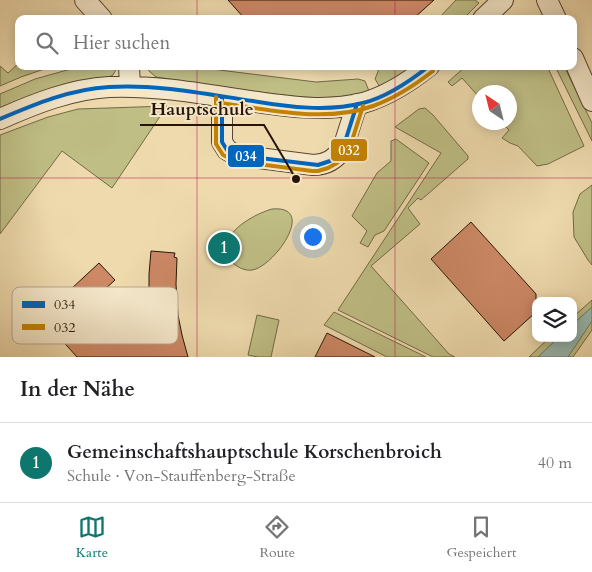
<!DOCTYPE html>
<html lang="de">
<meta charset="utf-8">
<style>
:root{--surface:#fff;--page:#f2f2f2;--text:#202124;--muted:#757577;--line:#e0e0e0;--accent:#0f766e}
body{margin:0;font-family:Cardo,serif;background:var(--page);color:var(--text)}
.controls{position:absolute;right:15px;bottom:15px;display:grid;overflow:hidden;border-radius:10px;box-shadow:0 2px 12px #0003}
.controls button{width:45px;height:45px;display:grid;place-items:center;padding:0;border:0;border-bottom:1px solid var(--line);background:var(--surface);color:var(--text);font:25px sans-serif}
.compass{position:absolute;left:472px;top:85px;width:45px;height:45px;border-radius:50%;background:var(--surface);box-shadow:0 2px 12px #0003;rotate:325deg}
.you{position:absolute;left:312px;top:236px;width:18px;height:18px;margin:-12px;border:4px solid #fff;border-radius:50%;background:#1a73e8;box-shadow:0 0 0 8px #1a73e833}
.badge{display:grid;place-items:center;width:32px;height:32px;border-radius:50%;background:var(--accent);color:#fff;font-size:16px;font-weight:700}
.pin{position:absolute;translate:-50% -50%;border:2px solid #fff;box-shadow:0 1px 5px #0006}
.list{margin:0;padding:0;list-style:none}
h2{display:flex;justify-content:space-between;align-items:center;height:65px;margin:0;padding:0 20px;font-size:21px}
h2 small{font-size:16px;font-weight:400;color:var(--muted)}
.list li{display:grid;grid-template-columns:32px 1fr auto;gap:15px;align-items:center;box-sizing:border-box;height:80px;padding:0 20px;border-top:1px solid var(--line)}
.list b{display:block;font-size:19px;white-space:nowrap}
.list p{margin:0;font-size:16px;white-space:nowrap;color:var(--muted)}
.list em{font-size:16px;font-style:normal;color:var(--muted)}
.icon{flex:none;width:28px;height:28px;fill:none;stroke:currentColor;stroke-width:2;stroke-linecap:round;stroke-linejoin:round}
.map{position:relative;flex:none;width:592px;height:357px;overflow:hidden}
.search{position:absolute;background:var(--surface);box-shadow:0 2px 12px #0003;left:15px;right:15px;top:15px;height:55px;display:flex;align-items:center;gap:12px;box-sizing:border-box;padding:0 18px;border-radius:10px;color:var(--muted);font-size:19px}
.sheet{height:145px;background:var(--surface)}
nav{display:flex;justify-content:space-around;align-items:center;box-sizing:border-box;height:70px;border-top:1px solid var(--line);background:var(--surface);font-size:14px;color:var(--muted)}
nav a{display:grid;justify-items:center;gap:2px}
nav .on{color:var(--accent)}
.map>svg:first-child{display:block}
</style>
<div class="map">
<svg width="592" height="357" viewBox="0 0 592 357">
<rect width="100%" height="100%" fill="#eedaad"/>
<filter id="stains"><feTurbulence type="fractalNoise" baseFrequency=".004" numOctaves="4"/><feColorMatrix values="0 0 0 0 .2 0 0 0 0 .09 0 0 0 0 .02 0 0 0 .5 -.17"/></filter>
<radialGradient id="worn" r=".72"><stop offset=".6" stop-color="#630" stop-opacity="0"/><stop offset="1" stop-color="#630" stop-opacity=".3"/></radialGradient>
<path fill="#bfbe85" stroke="#736946" d="M456,0H475L479,3L463,19H438Z
M19,63V66H53L21,77L0,86V66L8,73Z
M87,66H118L113,75L103,80L0,112V94L35,79L67,70Z
M145,66H187L316,82L358,79L365,81L369,91C333,102 295,97 259,92C224,88 190,82 156,77L150,72Z
M384,66H412L394,80L380,87L375,79L379,69Z
M466,66H547L584,146L548,164L537,166L518,146L510,143L502,138L509,130L502,123L510,122V92H480L479,97L462,78L452,86L448,82Z
M555,66H564L592,123V141Z
M167,106L112,188L62,151L0,234V135L48,117L78,109Z
M425,108L433,115L468,156V159L421,200L418,198L408,208L420,224L371,266L449,354L455,357H433L338,310L441,153L395,127L419,109Z
M396,139L429,163L384,231L375,235L368,247L360,243L367,231L352,216L377,173L391,161V141Z
M592,185V265L588,260L574,237L573,212L580,194Z
M272,209C318,205 274,267 252,270C246,271 239,268 234,264C209,239 251,215 272,209Z
M592,300V330L573,357H529L549,338H573V317Z
M334,312L426,357H387L324,325Z
M257,315L279,320L271,357H258L248,355Z"/>
<path fill="#9abab0" stroke="#6c786c" d="M592,307V321L568,357H538L558,338H573V324Z"/>
<path fill="#cd8866" stroke="#271406" d="M228,0H434L413,19H245Z
M471,222L536,294V312L504,341L431,259Z
M151,251L175,253L174,257L177,258L176,284L178,315L182,335L188,357H77L41,317L99,263L115,280L91,302L144,298L143,293H149V274Z
M327,333L375,357H315Z"/>
<g fill="none" stroke-linecap="round" stroke-linejoin="round">
<g stroke="#594630" stroke-width="22">
<path id="minor" d="M85,0L102,19
M547,0L556,19
M483,19L503,0
M573,58L592,101
M129,66L130,87
M222,97V142L227,150L236,155L313,165C326,165 336,159 343,148L357,104
M0,119C34,104 71,89 109,87C159,85 208,95 257,102C291,107 328,112 363,103C387,96 409,82 429,66"/>
</g>
<use href="#minor" stroke="#f4e7ca" stroke-width="20"/>
<g stroke="#f4e7ca" stroke-width="8">
<path id="bus-1" d="M222,97V142L227,150L236,155L318,165L330,161L337,155L343,148L357,104
M0,119C35,104 71,89 109,87C157,84 205,94 253,101C289,107 327,112 363,103C387,97 409,82 429,66"/>
</g>
<g stroke="#f4e7ca" stroke-width="8">
<path id="bus-2" d="M216,97V144L223,155L235,161L312,171H318L328,168L337,163L345,156L349,150L363,106
M221,103C271,110 325,123 373,106C395,98 415,85 433,71"/>
</g>
<use href="#bus-1" stroke="#0065bd" stroke-width="4"/>
<use href="#bus-2" stroke="#c38202" stroke-width="4"/>
</g>
<path fill="none" stroke="#c2185b" stroke-width="1" stroke-opacity="0.55" d="M197,0V19M395,0V19M197,66V357M395,66V357M0,178H592"/>
<rect x="12" y="287" width="166" height="57" rx="8" fill="#f4e7ca" stroke="#b6a88f" stroke-width="1"/>
<rect x="22" y="301" width="23" height="7" fill="#0065bd"/>
<rect x="22" y="324" width="23" height="6" fill="#c38202"/>
<g font-size="14" fill="#271406">
<text x="54" y="309">034</text>
<text x="54" y="332">032</text>
</g>
<path fill="none" stroke="#271406" stroke-width="2" d="M296 179L264 125H140"/>
<circle fill="#271406" stroke="#f4e7ca" stroke-width="2" cx="296" cy="179" r="5"/>
<g font-size="18" text-anchor="middle" font-weight="bold" fill="#271406" stroke="#f4e7ca" stroke-width="4" stroke-linejoin="round" paint-order="stroke">
<text x="202" y="115">Hauptschule</text>
</g>
<g stroke="#f4e7ca" stroke-width="2">
<rect x="330" y="138" width="38" height="24" rx="5" fill="#c38202"/>
<rect x="227" y="144" width="38" height="24" rx="5" fill="#0065bd"/>
</g>
<g font-size="14" text-anchor="middle" font-weight="bold" fill="#fff">
<text x="349" y="155">032</text>
<text x="246" y="161">034</text>
</g>
<rect width="100%" height="100%" filter="url(#stains)"/>
<rect width="100%" height="100%" fill="url(#worn)"/>
</svg>
<div class="controls">
<button><svg class="icon" aria-label="layers" viewBox="0 0 24 24"><path d="M12 4l9 5-9 5-9-5zM3 14l9 5 9-5"/></svg></button>
</div>
<svg class="compass" viewBox="-18 -18 36 36"><path d="M0-13l5 13h-10z" fill="#e53935"/><path d="M0 13l5-13h-10z" fill="#757577"/></svg>
<div class="you"></div>
<div class="pin badge" style="left:224px;top:248px">1</div>
<div class="search"><svg class="icon" aria-label="search" viewBox="0 0 24 24"><circle cx="10" cy="10" r="6"/><path d="M15 15l6 6"/></svg>Hier suchen</div>
</div>
<section class="sheet">
<h2>In der Nähe<small></small></h2>
<ul class="list">
<li><span class="badge">1</span><div><b>Gemeinschaftshauptschule Korschenbroich</b><p>Schule · Von-Stauffenberg-Straße</p></div><em>40 m</em></li>
</ul>
</section>
<nav>
<a class="on"><svg class="icon" aria-label="map" viewBox="0 0 24 24"><path d="M3 6l6-2 6 2 6-2v14l-6 2-6-2-6 2zM9 4v14M15 6v14"/></svg>Karte</a>
<a><svg class="icon" aria-label="directions" viewBox="0 0 24 24"><path d="M12 3l9 9-9 9-9-9zM9 14v-3h6M13 9l2 2-2 2"/></svg>Route</a>
<a><svg class="icon" aria-label="saved" viewBox="0 0 24 24"><path d="M7 4h10v16l-5-4-5 4z"/></svg>Gespeichert</a>
</nav>
